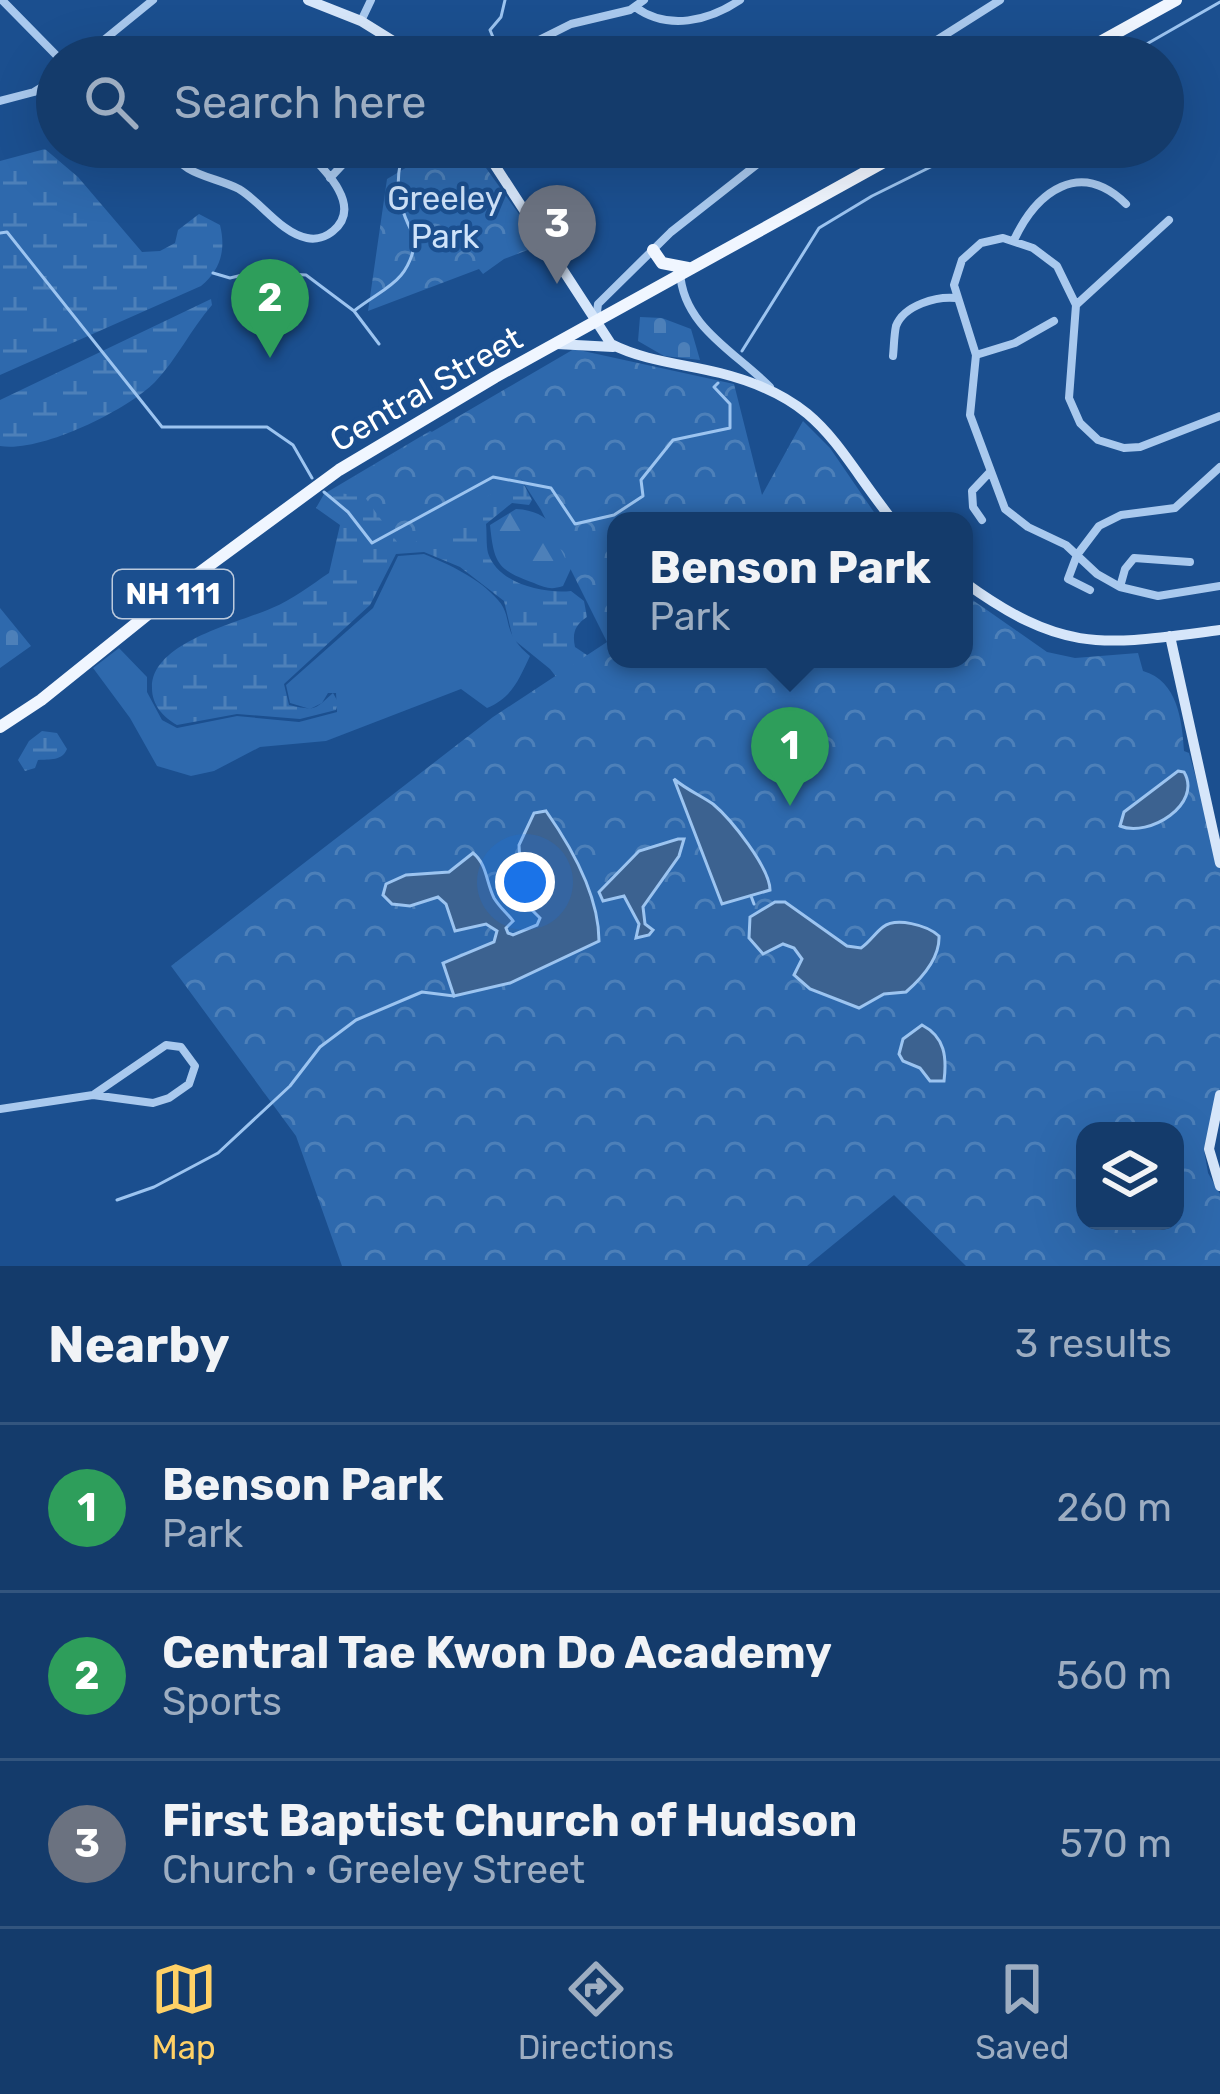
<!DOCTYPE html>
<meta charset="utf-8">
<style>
:root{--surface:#143b6b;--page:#1d4271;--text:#f1f3f6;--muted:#9dadc1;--line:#33557e;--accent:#ffd166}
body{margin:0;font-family:Rubik,sans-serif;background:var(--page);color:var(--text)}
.controls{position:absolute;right:36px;bottom:36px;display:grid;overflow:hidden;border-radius:24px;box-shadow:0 12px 48px #0002}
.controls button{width:108px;height:108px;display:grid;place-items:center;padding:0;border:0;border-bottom:3px solid var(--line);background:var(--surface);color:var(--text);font:60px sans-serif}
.you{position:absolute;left:525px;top:882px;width:42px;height:42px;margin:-30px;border:9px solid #fff;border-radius:50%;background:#1a73e8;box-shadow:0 0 0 18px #1a73e833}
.badge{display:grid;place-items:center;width:78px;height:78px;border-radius:50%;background:var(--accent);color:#fff;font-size:39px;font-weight:700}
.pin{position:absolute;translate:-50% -99px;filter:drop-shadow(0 3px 6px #0008)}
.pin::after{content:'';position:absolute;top:63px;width:42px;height:36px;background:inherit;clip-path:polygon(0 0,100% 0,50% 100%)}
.popup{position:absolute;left:607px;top:512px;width:366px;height:156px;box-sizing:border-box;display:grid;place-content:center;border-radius:24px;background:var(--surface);filter:drop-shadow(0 3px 9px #0005);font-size:39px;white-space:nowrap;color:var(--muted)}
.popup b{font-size:45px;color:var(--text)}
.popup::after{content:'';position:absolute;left:50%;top:100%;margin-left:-24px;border:24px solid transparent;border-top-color:var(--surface)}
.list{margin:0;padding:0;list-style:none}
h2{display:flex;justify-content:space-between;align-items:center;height:156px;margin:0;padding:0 48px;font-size:51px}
h2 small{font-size:39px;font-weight:400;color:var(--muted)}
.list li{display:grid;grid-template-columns:78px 1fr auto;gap:36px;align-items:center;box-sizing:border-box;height:168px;padding:0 48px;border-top:3px solid var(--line)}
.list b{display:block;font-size:45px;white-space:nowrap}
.list p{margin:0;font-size:39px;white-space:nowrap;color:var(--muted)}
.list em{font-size:39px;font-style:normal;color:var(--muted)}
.icon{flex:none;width:66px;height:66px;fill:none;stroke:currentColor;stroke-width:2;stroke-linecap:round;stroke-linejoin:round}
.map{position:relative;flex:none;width:1220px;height:1266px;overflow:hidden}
.search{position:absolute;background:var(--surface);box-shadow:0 12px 48px #0002;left:36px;right:36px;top:36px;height:132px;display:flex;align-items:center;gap:30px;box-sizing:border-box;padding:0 42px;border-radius:66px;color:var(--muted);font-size:45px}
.sheet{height:660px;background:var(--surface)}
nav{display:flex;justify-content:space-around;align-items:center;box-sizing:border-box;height:168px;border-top:3px solid var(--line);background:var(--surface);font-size:33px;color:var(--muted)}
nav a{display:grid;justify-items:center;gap:6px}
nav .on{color:var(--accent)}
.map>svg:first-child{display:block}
</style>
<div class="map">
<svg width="1220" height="1266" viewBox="0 0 1220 1266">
<defs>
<pattern id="forest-firs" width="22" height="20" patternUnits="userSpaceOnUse" patternTransform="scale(3)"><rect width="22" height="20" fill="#2e69ad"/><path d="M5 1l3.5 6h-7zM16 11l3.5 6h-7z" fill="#4d80b9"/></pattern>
<pattern id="wetland-marsh" width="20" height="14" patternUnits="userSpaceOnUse" patternTransform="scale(3)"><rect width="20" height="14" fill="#2e69ad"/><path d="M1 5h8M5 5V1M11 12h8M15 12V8" fill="none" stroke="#4d80b9"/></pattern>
<pattern id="cemetery-stones" width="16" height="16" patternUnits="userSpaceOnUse" patternTransform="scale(3)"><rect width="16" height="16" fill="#2e69ad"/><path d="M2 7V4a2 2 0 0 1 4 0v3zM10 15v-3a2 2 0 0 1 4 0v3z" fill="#4d80b9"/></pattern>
<pattern id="park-crowns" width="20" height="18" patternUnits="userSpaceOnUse" patternTransform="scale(3)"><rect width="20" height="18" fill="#2e69ad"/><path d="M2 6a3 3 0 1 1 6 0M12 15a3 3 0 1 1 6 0" fill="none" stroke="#4d80b9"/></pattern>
</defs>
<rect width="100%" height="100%" fill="#1b4f8f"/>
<path fill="#2e69ad" d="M424,554C450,565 479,578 498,600C514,618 500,631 530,656C519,679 512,698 487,708L461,689L326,741L260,747L214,771L191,776L157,766L130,718L93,668L119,648L147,677V692L162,720L177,728L237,716L299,722L337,712L336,693H328L322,703L310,709L290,703L286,685L373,608L398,556Z"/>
<path fill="url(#forest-firs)" d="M516,509C553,511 556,533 574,562L563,586C551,590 546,588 534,583C497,570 494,563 490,525Z"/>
<path fill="url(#wetland-marsh)" d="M45,149L78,177L142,252L160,251L175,243L178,230L199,214L220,225C226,249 221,270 201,286L0,375V161Z
M211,299L212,305C191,329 177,359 155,382C126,411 40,453 0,446V400Z
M430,431L516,469L532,500L529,505L512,503L486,524C487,533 486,545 488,553C498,584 544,594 571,591L584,601L587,617C575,625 572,633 575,647L602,665L574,700L550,669L513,639L504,601L460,567L424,552L396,554L370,605L284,684L289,705C316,711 314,710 333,693L338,702L336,710L300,719L237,714L177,725C163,717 152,705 152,688C151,642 239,623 272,608C292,600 311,585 329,573L340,525L316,508L324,494Z
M42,731L57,733L67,749C62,761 50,759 38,760L35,768L25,771L18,760L29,741Z"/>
<path fill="url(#cemetery-stones)" d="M640,317L662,318L691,329L700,360L664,356L638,341Z
M0,608L31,646L0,668Z"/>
<path fill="url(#park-crowns)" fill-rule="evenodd" d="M441,147H471L541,245L504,259L483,274L479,269L368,311L387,179Z
M574,349L734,384L762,495L803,421L830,448L880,521H616V659H964V594L1047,652L1075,658L1138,653L1143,671C1178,681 1182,721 1184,751L1189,753L1220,865V1088L1204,1150L1208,1173L1220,1194V1266H966L894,1195L807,1266H342L296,1136L171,966L493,717L607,642L541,510L519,476L403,550L364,496L329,492ZM1085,1131H1175V1221H1085Z"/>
<path fill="#3c6290" stroke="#9cc4f0" stroke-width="3" d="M1178,771L1184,772C1203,804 1149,838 1120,826L1124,812Z
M674,779C687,790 700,795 713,804C731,819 770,868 770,890L722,904Z
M546,811C572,848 599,895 599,941L510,983L454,996L443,963L494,942L497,931L486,924L455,931L446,904L438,897L410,906L392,904L383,895L386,884L406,875L449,872L473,853C487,864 486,882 494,898C500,908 507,913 513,921L506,928L508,933L513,935L537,925L540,918L522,900L519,845L534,813Z
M678,839H684L679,856L643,907L645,924L653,930L649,935L636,938L639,924L624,896L603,901L599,892L639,851Z
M775,902H785L847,946L861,948C870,942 875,933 883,927C896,917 927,925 939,936C940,958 922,978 906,992L884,994L859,1008L810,989L794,975L802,959L794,948L783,944L763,954L749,938L750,917Z
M922,1025C945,1037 947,1057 944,1081H930L920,1068L903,1061L899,1054L903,1039Z"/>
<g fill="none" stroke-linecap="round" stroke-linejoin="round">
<path stroke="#9cc4f0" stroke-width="3" d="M466,57L486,46L497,47L490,30L501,17L505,0
M1124,57L1220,2
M0,233L7,232L162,427H267L293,445L312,478
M213,273L230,278L255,272L306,275L354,311L379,344
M354,311C386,286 408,284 416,239C398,209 392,178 406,147
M742,351L819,228L872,196L971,147
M324,492L348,512L372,543L493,477L551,488L575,524L614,515L643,496L641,480L673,440L730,428V404L714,387L718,383
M751,896L754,904
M117,1200L154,1187L218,1153L290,1086L320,1047L356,1020L422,992L454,996"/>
<path stroke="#a9c9ee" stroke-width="8" d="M2,0L58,57
M635,7C668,31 709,21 740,0
M361,21L371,0
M83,57L153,0
M505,57L571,24L630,10L644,0
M910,57L1000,0
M0,101L34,92L57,78
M170,147C181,176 214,176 239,189C261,202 281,233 307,238C316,240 326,237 333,231C365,205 321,166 302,147
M330,178L359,147
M1014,240C1037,191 1080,159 1126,204
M680,272C683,327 736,352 770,387
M1076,305L1169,220
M596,320L598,304L671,232L779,147
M976,355L1015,343L1054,321
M893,356C894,347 894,335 896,326C904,305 937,296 956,298
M1220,416L1140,447L1124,448L1098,440L1080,423L1069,398L1076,305L1057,266L1033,248L1003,238L981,243L962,260L954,285L976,355L970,415L1005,509L1028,527L1066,545L1097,574L1120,587L1158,596L1220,586
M982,520L973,507L972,491L989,473
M1120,587L1125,569L1134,558L1190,562
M1090,590L1068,579L1077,555L1099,526L1121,515L1175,508L1220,467
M0,1109L93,1095L153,1103L169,1098L189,1084L195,1066L181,1047L166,1045L93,1095"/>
<path stroke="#d6e6fa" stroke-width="10" d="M308,0L361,21L419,57
M483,147L611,344C644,361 684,364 720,373C823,399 833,445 893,521
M557,344L613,347
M964,582C1065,655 1103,645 1220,630
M1170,636L1220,863
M1220,1095L1209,1149L1220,1186"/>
<path stroke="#f0f6ff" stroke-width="12" d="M1073,57L1176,0
M653,250L662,263L688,268
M0,727L41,700L199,573L339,470L495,377L911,147"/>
</g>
<g text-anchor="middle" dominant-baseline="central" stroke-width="9" stroke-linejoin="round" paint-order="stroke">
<rect fill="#1b4f8f" stroke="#bbcadd" stroke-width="3" x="113" y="570" width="120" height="48" rx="9"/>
<g font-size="30" font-weight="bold" fill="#fff">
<text x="173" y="594">NH 111</text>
</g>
<g font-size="33" fill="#cfe3fa" stroke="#1b4f8f">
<text x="445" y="198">Greeley<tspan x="445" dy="38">Park</tspan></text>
</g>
<g font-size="33" fill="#fff" stroke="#1b4f8f">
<text transform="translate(426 389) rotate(-30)">Central Street</text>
</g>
</g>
</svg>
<div class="controls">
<button><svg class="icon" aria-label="layers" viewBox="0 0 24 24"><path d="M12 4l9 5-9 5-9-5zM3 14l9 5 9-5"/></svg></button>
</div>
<div class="you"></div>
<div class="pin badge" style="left:790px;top:806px;background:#2e9e5b">1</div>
<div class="popup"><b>Benson Park</b>Park</div>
<div class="pin badge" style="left:270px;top:358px;background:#2e9e5b">2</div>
<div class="pin badge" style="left:557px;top:284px;background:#6b7280">3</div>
<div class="search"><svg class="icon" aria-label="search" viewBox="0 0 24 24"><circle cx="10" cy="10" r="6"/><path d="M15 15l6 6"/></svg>Search here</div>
</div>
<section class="sheet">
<h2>Nearby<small>3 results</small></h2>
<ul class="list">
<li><span class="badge" style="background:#2e9e5b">1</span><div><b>Benson Park</b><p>Park</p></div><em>260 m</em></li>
<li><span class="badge" style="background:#2e9e5b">2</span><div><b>Central Tae Kwon Do Academy</b><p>Sports</p></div><em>560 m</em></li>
<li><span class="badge" style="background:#6b7280">3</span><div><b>First Baptist Church of Hudson</b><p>Church · Greeley Street</p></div><em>570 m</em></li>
</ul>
</section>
<nav>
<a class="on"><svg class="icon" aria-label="map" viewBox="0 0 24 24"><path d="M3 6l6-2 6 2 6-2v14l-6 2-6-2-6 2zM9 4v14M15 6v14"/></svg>Map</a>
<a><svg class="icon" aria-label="directions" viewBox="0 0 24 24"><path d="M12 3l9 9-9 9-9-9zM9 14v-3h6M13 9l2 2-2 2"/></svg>Directions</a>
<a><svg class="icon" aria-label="saved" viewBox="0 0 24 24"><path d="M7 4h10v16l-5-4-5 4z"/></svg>Saved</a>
</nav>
